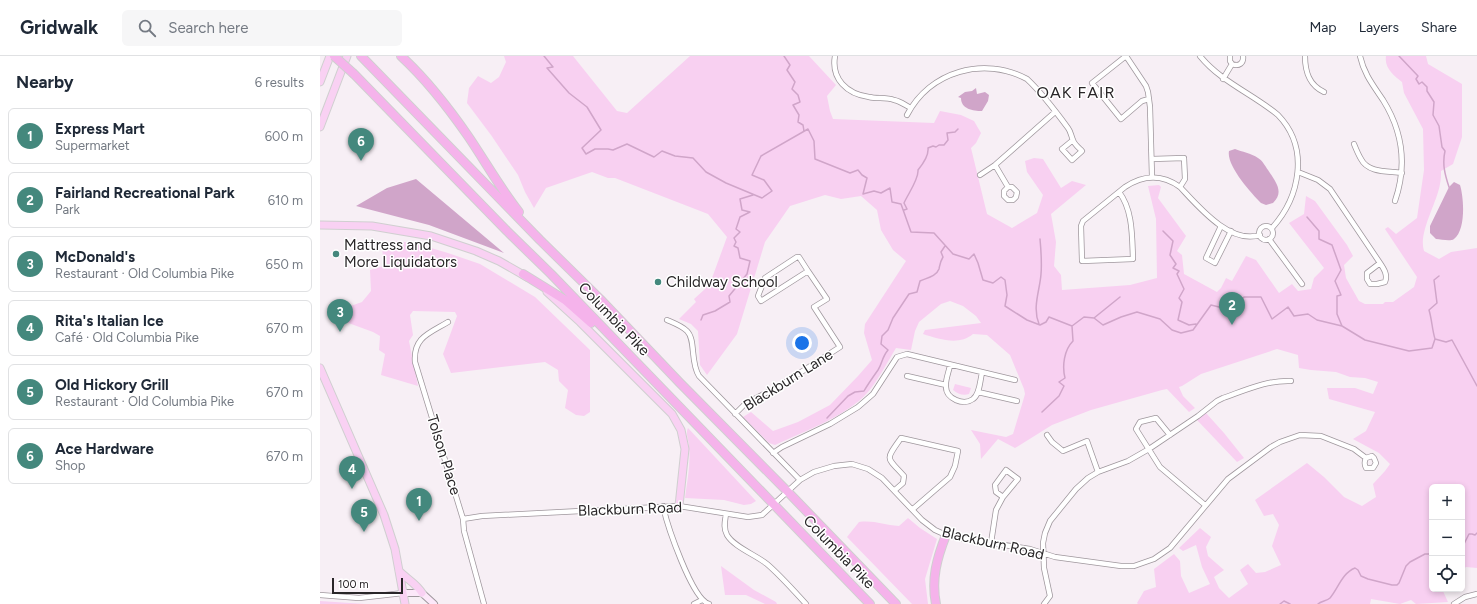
<!DOCTYPE html>
<meta charset="utf-8">
<style>
:root{--surface:#fff;--page:#f6f6f7;--text:#1f2937;--muted:#747a83;--line:#e0e1e3;--accent:#44887d}
body{margin:0;font-family:Figtree,sans-serif;background:var(--page);color:var(--text)}
.controls{position:absolute;right:12px;bottom:12px;display:grid;overflow:hidden;border-radius:6px;box-shadow:0 2px 6px #0003}
.controls button{width:36px;height:36px;display:grid;place-items:center;padding:0;border:0;border-bottom:1px solid var(--line);background:var(--surface);color:var(--text);font:20px sans-serif}
.scale{position:absolute;left:12px;bottom:10px;width:71px;box-sizing:border-box;padding-left:4px;border:2px solid #292628;border-top:0;font-size:11px;line-height:14px;white-space:nowrap;color:#292628;-webkit-text-stroke:3px #fff;paint-order:stroke}
.you{position:absolute;left:482px;top:287px;width:14px;height:14px;margin:-10px;border:3px solid #fff;border-radius:50%;background:#1a73e8;box-shadow:0 0 0 6px #1a73e833}
.badge{display:grid;place-items:center;width:26px;height:26px;border-radius:50%;background:var(--accent);color:#fff;font-size:13px;font-weight:700}
.pin{position:absolute;translate:-50% -33px;filter:drop-shadow(0 1px 2px #0008)}
.pin::after{content:'';position:absolute;top:21px;width:14px;height:12px;background:inherit;clip-path:polygon(0 0,100% 0,50% 100%)}
.list{margin:0;padding:0;list-style:none}
h2{display:flex;justify-content:space-between;align-items:center;height:52px;margin:0;padding:0 16px;font-size:17px}
h2 small{font-size:13px;font-weight:400;color:var(--muted)}
.list li{display:grid;grid-template-columns:26px 1fr auto;gap:12px;align-items:center;box-sizing:border-box;height:56px;margin:0 8px 8px;padding:0 8px;border:1px solid var(--line);border-radius:6px}
.list b{display:block;font-size:15px;white-space:nowrap}
.list p{margin:0;font-size:13px;white-space:nowrap;color:var(--muted)}
.list em{font-size:13px;font-style:normal;color:var(--muted)}
.icon{flex:none;width:22px;height:22px;fill:none;stroke:currentColor;stroke-width:2;stroke-linecap:round;stroke-linejoin:round}
.map{position:relative;flex:none;width:1157px;height:548px;overflow:hidden}
header{display:flex;align-items:center;gap:24px;box-sizing:border-box;height:56px;padding:0 20px;background:var(--surface);border-bottom:1px solid var(--line)}
header strong{font-size:19px}
nav{display:flex;gap:22px;margin-inline-start:auto;font-size:14px}
.search{width:280px;height:36px;background:var(--page);display:flex;align-items:center;gap:10px;box-sizing:border-box;padding:0 14px;border-radius:6px;color:var(--muted);font-size:15px}
main{display:flex}
aside{flex:1;background:var(--surface)}
.map>svg:first-child{display:block}
</style>
<header>
<strong>Gridwalk</strong>
<div class="search"><svg class="icon" aria-label="search" viewBox="0 0 24 24"><circle cx="10" cy="10" r="6"/><path d="M15 15l6 6"/></svg>Search here</div>
<nav><a>Map</a><a>Layers</a><a>Share</a></nav>
</header>
<main>
<aside>
<h2>Nearby<small>6 results</small></h2>
<ul class="list">
<li><span class="badge">1</span><div><b>Express Mart</b><p>Supermarket</p></div><em>600 m</em></li>
<li><span class="badge">2</span><div><b>Fairland Recreational Park</b><p>Park</p></div><em>610 m</em></li>
<li><span class="badge">3</span><div><b>McDonald's</b><p>Restaurant · Old Columbia Pike</p></div><em>650 m</em></li>
<li><span class="badge">4</span><div><b>Rita's Italian Ice</b><p>Café · Old Columbia Pike</p></div><em>670 m</em></li>
<li><span class="badge">5</span><div><b>Old Hickory Grill</b><p>Restaurant · Old Columbia Pike</p></div><em>670 m</em></li>
<li><span class="badge">6</span><div><b>Ace Hardware</b><p>Shop</p></div><em>670 m</em></li>
</ul>
</aside>
<div class="map">
<svg width="1157" height="548" viewBox="0 0 1157 548">
<rect width="100%" height="100%" fill="#f7eff5"/>
<path fill="#f8d0f1" d="M184,0H253L297,55L307,57L370,0H489L516,29L507,40L510,55L513,63L614,67L620,55L641,59L654,65L661,77L656,87L651,92L667,158L692,172L717,157L723,139L707,116L705,105L714,102L723,103L741,132L752,125L766,129L731,158L736,186L734,210L741,219L742,234L810,229L837,222L836,163L828,130L839,129L841,131L838,142L866,180L857,195L862,199L864,218L897,236L901,232L906,222L912,225L926,200L936,204L959,237L972,228L978,235L991,233L994,222L1004,212L969,167L984,158L986,140L995,145L1027,189L1033,200L1024,209L1026,222L1039,245L1045,248H1063L1065,246H1073L1094,231L1097,221L1065,173L1068,171L1076,178L1097,162L1104,114L1103,73L1084,37L1082,26C1074,20 1064,12 1066,0H1106L1108,8L1142,28V81L1133,108L1121,115C1121,119 1121,124 1120,128C1117,147 1098,177 1104,195L1119,203L1131,196L1157,192V512L1146,511L1142,514V431H1112V533H1122L1128,546L1096,548L1091,544L1080,548L1051,543L1050,548H818L817,547L824,535L836,531L834,513L854,498L860,505L861,520L869,537L890,528L882,511L876,489L863,495L859,492L880,472L891,481L886,491L888,500L904,514L894,521L899,532L909,542L928,528L920,514L928,508L936,517L945,516L961,509L952,490L959,469L953,458L944,460L935,444L987,407L1004,421L1024,441L1042,450L1056,441L1053,428L1065,415L1070,408L1059,397L1033,383L1046,375L1055,356L1009,343L1007,332H1035L1053,338L1058,326L1045,322L1030,321L1016,316L991,314L979,312L978,299L957,293L881,318L862,330L859,331L863,340L875,352L869,356L847,333L842,334L771,354L732,369L695,392L678,383L661,403L660,388L651,374L686,381L693,378L703,345L705,338L704,333L690,299L667,279L653,278C639,290 619,283 603,278L605,274L661,267L656,260L643,250L630,245L621,248L599,266L595,275L591,294L576,292C568,305 557,326 548,336C527,360 483,376 455,389L449,387L423,361L431,356L453,375L478,366L510,349L538,320L552,304L544,277L545,268L586,205L573,194L561,174L557,154L541,140L521,143L505,139L470,150L445,186L417,278L387,319L380,309L378,275L371,268L359,263L376,246L374,243L385,233L392,222L407,181L388,158L295,122H288L272,116L226,132L214,152L205,136L198,119L171,79L147,47L149,32L158,20L171,27L179,21L186,6Z
M75,185L94,187L128,197L160,208L215,241L270,294V356L264,360L256,359L245,352L248,334L239,325L238,314L225,306L131,317L123,298L137,260L135,256L93,255L90,259L93,279L89,285L98,330L61,319L65,298L59,294L60,280L53,276L23,265L20,259L22,253L42,246L51,235L50,214L64,210L62,191Z
M635,328L651,332L649,338C643,340 638,338 633,334Z
M886,357L904,377L924,402L917,406L877,364Z
M368,372L436,445L431,448L424,449L404,444L365,442C367,425 371,408 369,391C369,384 365,378 368,372Z
M588,462L600,472L617,483L605,523L608,548H592L527,481L539,466C554,464 564,469 579,470Z
M401,510L434,534L456,546L457,548H445L426,539H405Z
M0,545L45,548H0Z"/>
<path fill="#d0a5c9" d="M656,32L657,38L665,36L669,39L668,45L662,55C653,55 641,53 641,42L638,41L645,36L652,35Z
M915,93C922,96 931,97 938,102C943,105 945,110 948,114C955,125 965,136 953,147L946,149L941,147C931,137 906,109 909,95Z
M96,123L184,197L109,169L36,150L67,132Z
M1134,126L1140,129C1144,142 1146,174 1134,183C1130,186 1121,183 1116,183L1110,177V170L1129,131Z"/>
<g fill="none" stroke-linecap="round" stroke-linejoin="round">
<path stroke="#d0a5c9" stroke-width="1.5" d="M224,0L233,11L227,12L249,37L267,51L281,74L262,92L266,98L275,93H288L293,94L307,88L334,101L342,95L355,100L373,102L386,116L406,127L442,142L452,135L444,124L432,119L441,100L488,73L494,85L495,103L530,117L538,114L542,119L547,122L543,138L554,135L561,137L570,132L572,146L581,148L591,176L614,177L633,198L649,203L654,198L658,207L663,224L673,227L681,221L685,224L687,239L685,250L707,264L720,269L726,266L729,261L752,270
M464,0L470,9L467,14L475,26L472,33L478,39L480,46L473,49L479,59L478,66L483,69L484,75
M1079,0L1098,20L1096,23L1099,28L1102,26L1107,31V35L1114,46L1113,59L1119,70L1122,91L1125,95C1122,108 1125,119 1129,131
M584,154L587,153L584,147C588,138 599,123 598,114C603,108 609,100 608,92L613,90L616,91L619,89H624L628,84L627,77L635,76L638,73
M987,161L999,175V183L1012,189L1021,214L1015,225L1021,239L1017,240V258L1022,270
M843,175L853,185L850,199L856,208L853,212L859,215L857,218L864,233L859,242L862,246L858,264L869,269L876,268
M800,241L774,262L783,269L801,261L817,256L840,263L852,274L861,277L873,274L891,249L911,254L924,241H941L952,263L968,251L974,260L988,258L997,264L1022,270L1045,284L1089,295L1112,292L1115,283L1126,286L1132,284L1157,330
M381,264L383,259L395,255L410,246L409,240L427,218L430,205L420,202L418,192L414,190L416,186L414,182L420,176L416,173L420,161L430,156L422,154L420,143L433,139
M719,268C712,251 720,234 721,218C722,206 721,194 720,183
M1115,283C1112,273 1112,264 1109,254L1117,247L1114,224L1119,220
M722,356L739,340L744,330L739,326L745,322C742,310 744,294 753,285L752,270L764,261L774,262
M507,362L528,340L535,336L544,335C548,328 553,321 558,314C562,308 562,301 568,294L561,288L562,280L568,274L573,262L589,238L597,236L600,225C606,222 616,221 619,213C620,208 620,206 623,201L621,196L625,190
M1142,492L1149,478H1152L1155,479L1157,477
M960,548L964,545L970,548
M998,548C1001,545 1007,545 1010,542C1018,533 1022,517 1035,512L1038,514L1041,520L1048,523L1072,529H1077L1079,527L1086,510L1090,506L1105,498H1112"/>
<g stroke="#9f979d" stroke-width="6">
<path id="street" d="M515,0C511,23 527,38 549,41C557,43 566,41 574,44C580,45 585,49 591,52
M806,0L826,30L828,36L830,51L832,121
M806,0L772,27L801,63L822,45L829,43
M880,0C901,26 933,38 958,59C990,92 980,141 952,172
M910,0V5L912,8
M985,0C985,16 989,29 1004,36
M1040,0C1044,18 1053,29 1063,44C1083,76 1087,110 1075,145
M912,8C919,11 924,7 923,0
M903,23L912,8
M587,59C610,15 664,0 707,23C721,36 737,57 748,72C751,76 751,80 753,84C754,88 759,92 762,95L752,104L742,93L753,84
M1034,88C1036,93 1038,98 1041,103C1048,117 1068,115 1082,117
M832,103L864,102L865,123L860,131
M675,109L688,131L684,135V140L688,144H693L696,141L697,136L692,131H688
M978,116L998,124L1010,133L1060,207C1064,213 1068,219 1065,226L1057,228H1050L1047,223V217L1060,207
M660,119L675,109L735,56
M799,136C813,154 812,181 813,203L762,205L761,170L763,165L805,131C823,119 842,118 860,131C878,150 910,189 940,179
M901,170L886,202L895,207L911,175
M939 177a7 7 0 1 1 14 0a7 7 0 1 1-14 0Z
M949,183L982,228
M347,264C354,267 362,270 367,275C376,284 370,306 379,320L480,424
M128,266C110,277 93,281 95,306L143,463L144,475L164,548
M630,309C629,316 625,324 626,331C626,343 644,350 653,343C660,338 660,324 662,317
M587,320L626,329
M658,336L697,345
M415,358L425,348L461,329L520,291L494,251L507,243L488,215L441,245L438,240L445,222L477,201H479L488,215
M727,379L732,386L743,395L767,385L778,416
M850,379L836,362L820,366L816,373L840,411L885,449
M453,397L462,391L510,368L538,351L553,338L577,301L587,298L695,324
M575,434L583,427L584,420C566,400 565,405 581,382L638,395L635,410L630,421L593,453
M343,450C347,469 372,543 389,548
M406,458C405,465 403,472 407,479C414,491 436,499 447,508C461,520 474,535 486,548
M143,463L162,460L359,450L428,461L442,459L480,424L494,416L514,410L532,408L548,413L562,422L602,464L615,474L626,479L645,483L710,493L735,501L801,510H814L834,503L850,492L908,423L951,391L960,386L980,379L1001,380L1034,393L1046,402L1052,400L1054,402L1056,407L1053,412H1046C1044,408 1044,406 1046,402
M671,487L676,454L683,441L676,436L675,429L686,414L698,423L683,441
M0,539L39,542L83,537
M374,548L382,544
M724,548L730,540L724,512L723,487L725,477L730,465L756,433L768,422L778,416L808,405L829,393L878,360L897,345L903,342C926,334 947,324 971,325
M1134,548L1145,541L1157,538"/>
</g>
<g stroke="#9f979d" stroke-width="8">
<path id="secondary" d="M83,537H102L114,548"/>
</g>
<g stroke="#d0cfd0" stroke-width="9">
<path id="primary" d="M0,26L10,0
M0,71L27,0
M0,169L52,170L111,180L156,195L179,205L207,221
M227,236L260,266L352,358L361,374L365,393L359,450
M0,312L64,459L75,493L85,548
M79,515C87,523 97,528 102,537"/>
</g>
<g stroke="#d0cfd0" stroke-width="10">
<path id="highway" d="M41,0L220,184L280,243L360,327L468,436L576,548
M81,0C107,24 128,51 148,80C165,105 180,132 199,156
M34,18L187,175L231,218L550,548
M203,218L245,244L271,267
M616,548C611,523 617,502 626,479"/>
</g>
<use href="#street" stroke="#fff" stroke-width="4.5"/>
<use href="#secondary" stroke="#fce8f9" stroke-width="6"/>
<use href="#primary" stroke="#f9d1f3" stroke-width="7"/>
<use href="#highway" stroke="#f5b3eb" stroke-width="8"/>
<g stroke="#d0cfd0" stroke-width="10" stroke-linecap="butt">
<path id="highway-bridge" d="M14,0L34,18"/>
</g>
<use href="#highway-bridge" stroke="#f5b3eb" stroke-width="8"/>
</g>
<g fill="#44887d" stroke="#fff" stroke-width="1.5">
<circle cx="16" cy="198" r="4"/>
<circle cx="338" cy="226" r="4"/>
</g>
<g text-anchor="middle" dominant-baseline="central" stroke-width="3" stroke-linejoin="round" paint-order="stroke">
<g font-size="15" fill="#292628" stroke="#fff" text-anchor="start">
<text x="24" y="189">Mattress and<tspan x="24" dy="17">More Liquidators</tspan></text>
<text x="346" y="226">Childway School</text>
</g>
<g font-size="15" fill="#292628" stroke="#fff">
<text transform="translate(294 263) rotate(46)">Columbia Pike</text>
<text transform="translate(468 324) rotate(-32)">Blackburn Lane</text>
<text transform="translate(124 399) rotate(73)">Tolson Place</text>
<text transform="translate(310 453) rotate(-2)">Blackburn Road</text>
<text transform="translate(673 487) rotate(13)">Blackburn Road</text>
<text transform="translate(519 496) rotate(46)">Columbia Pike</text>
</g>
<g font-size="16" letter-spacing="1" fill="#292628" stroke="#fff">
<text x="756" y="36">OAK FAIR</text>
</g>
</g>
</svg>
<div class="controls">
<button>+</button>
<button>−</button>
<button><svg class="icon" aria-label="locate" viewBox="0 0 24 24"><circle cx="12" cy="12" r="6"/><path d="M12 2v4M12 18v4M2 12h4M18 12h4"/></svg></button>
</div>
<div class="scale">100 m</div>
<div class="you"></div>
<div class="pin badge" style="left:99px;top:465px">1</div>
<div class="pin badge" style="left:912px;top:269px">2</div>
<div class="pin badge" style="left:20px;top:276px">3</div>
<div class="pin badge" style="left:32px;top:433px">4</div>
<div class="pin badge" style="left:44px;top:476px">5</div>
<div class="pin badge" style="left:41px;top:105px">6</div>
</div>
</main>
